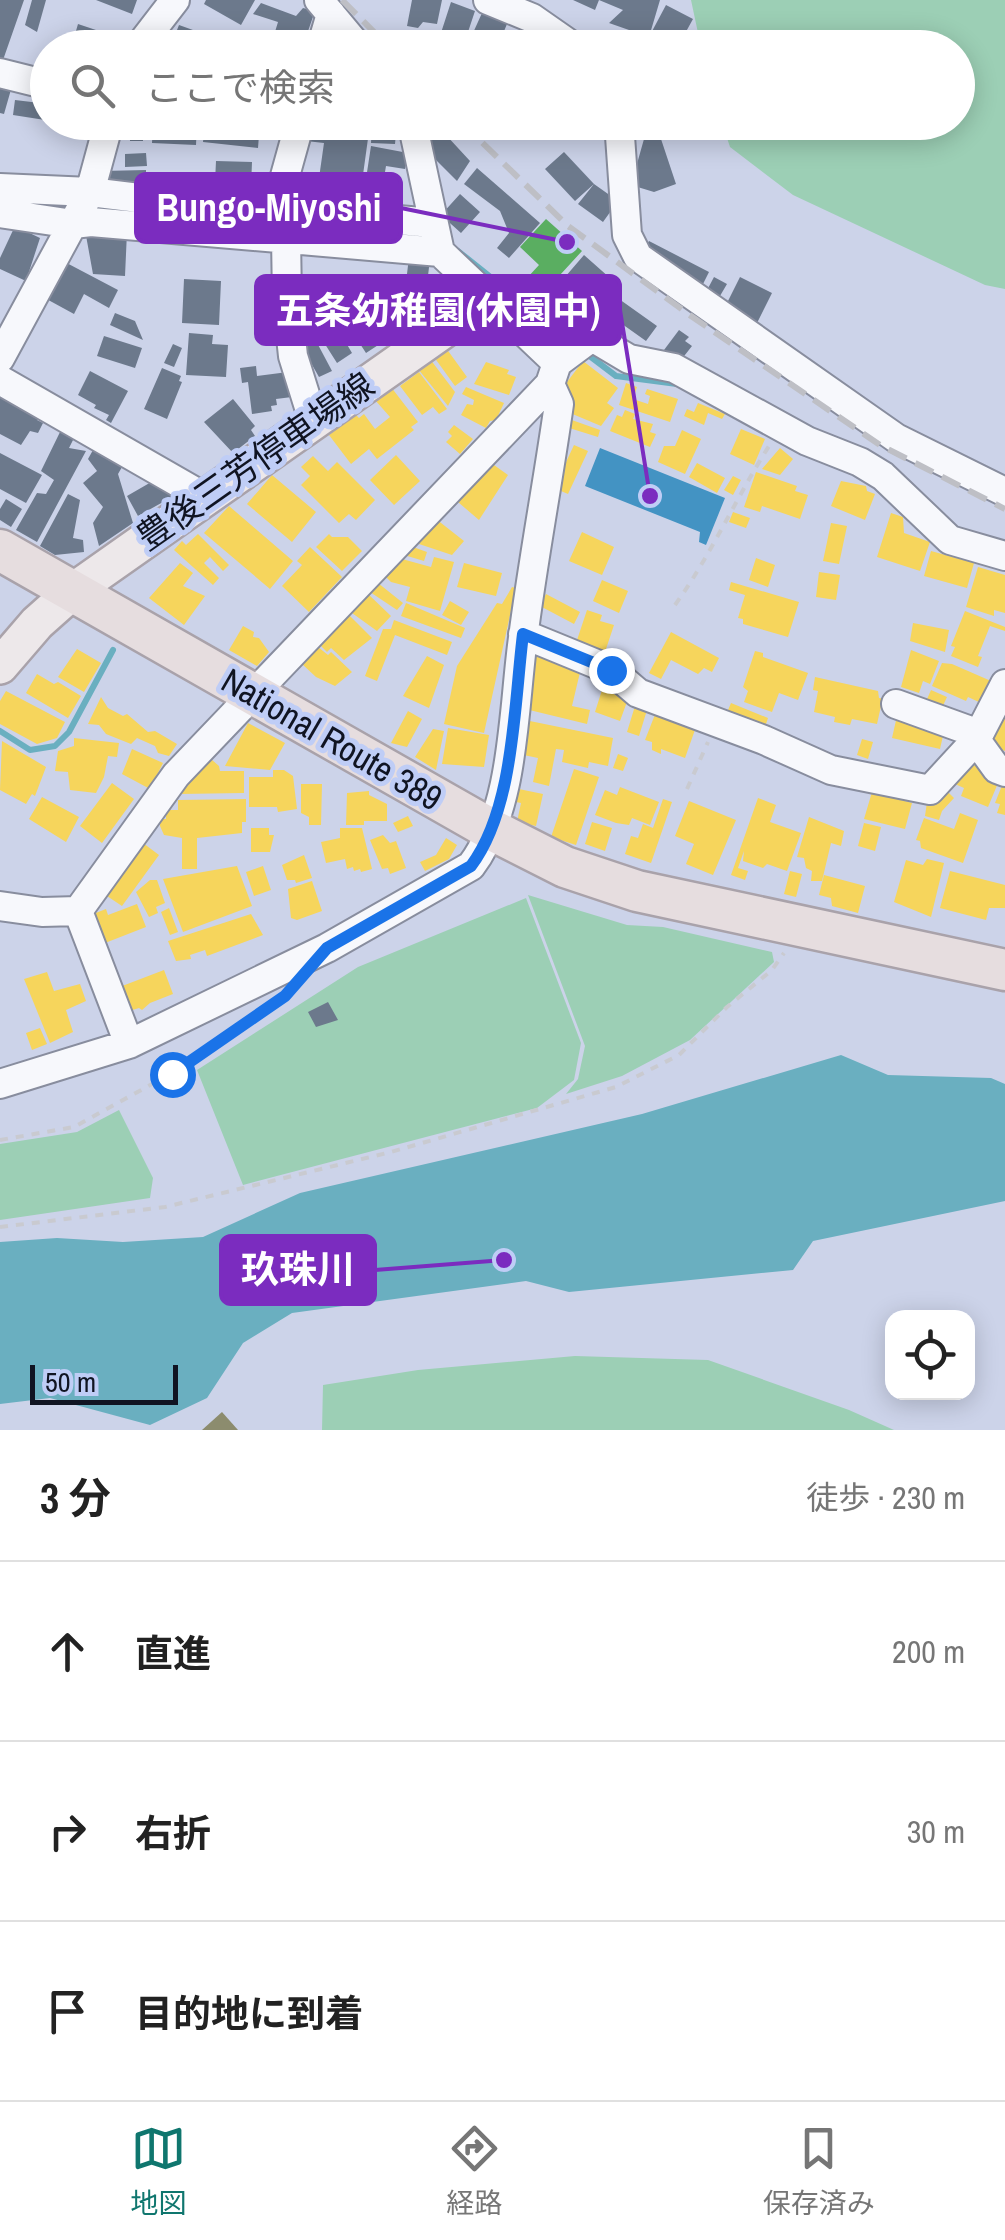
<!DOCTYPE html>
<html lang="ja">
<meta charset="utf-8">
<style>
:root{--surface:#fff;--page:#f6f6f6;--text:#222;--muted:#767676;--line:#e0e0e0;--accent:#0f766e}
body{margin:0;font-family:"Archivo Narrow","Noto Sans JP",sans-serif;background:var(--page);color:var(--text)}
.controls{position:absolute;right:30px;bottom:30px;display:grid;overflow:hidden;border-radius:20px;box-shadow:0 5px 25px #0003}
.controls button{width:90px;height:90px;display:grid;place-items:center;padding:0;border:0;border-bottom:2px solid var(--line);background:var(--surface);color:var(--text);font:50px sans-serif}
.scale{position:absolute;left:30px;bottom:25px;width:148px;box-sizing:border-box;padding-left:10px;border:5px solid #101422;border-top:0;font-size:28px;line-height:35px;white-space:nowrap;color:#101422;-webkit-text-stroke:8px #bfcdf6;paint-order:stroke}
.stop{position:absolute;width:30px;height:30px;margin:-22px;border:8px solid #1a73e8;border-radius:50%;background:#fff}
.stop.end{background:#1a73e8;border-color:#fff;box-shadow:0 2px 10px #0008}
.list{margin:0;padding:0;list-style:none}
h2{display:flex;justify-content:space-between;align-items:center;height:130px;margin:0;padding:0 40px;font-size:42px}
h2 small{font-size:32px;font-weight:400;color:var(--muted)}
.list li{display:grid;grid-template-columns:65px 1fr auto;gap:30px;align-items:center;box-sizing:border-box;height:180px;padding:0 40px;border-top:2px solid var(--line)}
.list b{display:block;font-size:38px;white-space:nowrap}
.list em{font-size:32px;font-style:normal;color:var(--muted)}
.icon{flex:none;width:55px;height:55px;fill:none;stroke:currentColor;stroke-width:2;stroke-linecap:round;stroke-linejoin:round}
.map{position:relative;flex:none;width:1005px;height:1430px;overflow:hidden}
.search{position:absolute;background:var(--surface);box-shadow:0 5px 25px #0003;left:30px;right:30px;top:30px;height:110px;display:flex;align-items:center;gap:25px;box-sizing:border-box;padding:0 35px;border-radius:55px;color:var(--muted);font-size:38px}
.sheet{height:670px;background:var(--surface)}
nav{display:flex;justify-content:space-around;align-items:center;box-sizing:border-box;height:140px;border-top:2px solid var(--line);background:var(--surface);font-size:28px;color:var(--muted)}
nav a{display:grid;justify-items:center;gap:5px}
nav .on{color:var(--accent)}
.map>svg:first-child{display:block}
</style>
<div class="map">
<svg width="1005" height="1430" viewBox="0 0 1005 1430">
<rect width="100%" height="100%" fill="#ccd3e9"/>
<path fill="#9ccfb5" d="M691,0H1005V289L985,285L793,195L730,147L722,123L958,122V48L701,47Z
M528,895L627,925L663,927L772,952L774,962L690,1040L622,1076L566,1094L578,1079L585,1046Z
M526,898L581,1043L574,1080L537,1108L243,1185L197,1070L358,967Z
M119,1110L153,1178L150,1198L0,1220V1144L77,1132Z
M575,1356L708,1360L849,1410L894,1430H322L323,1385L418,1370Z"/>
<path fill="#6aafc0" d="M841,1055L888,1075L991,1078L1005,1084V1201L813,1241L793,1270L569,1292L526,1281L292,1313L243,1343L207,1398L150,1425L50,1398L0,1404V1242L57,1238L123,1242L203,1237L300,1193L642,1114Z"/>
<path fill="#f6d55c" d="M446,348L467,377L455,386L434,357Z
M430,359L455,392L448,406L418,369Z
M583,361L618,388L607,403L614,408L601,426L563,410L564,386Z
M486,362L509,370L507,374L516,377L509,395L474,384Z
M419,372L447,409L439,414L433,407L422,415L400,386Z
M626,383L637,387L633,399L648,404L650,396L645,394L647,389L678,399L670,422L619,405Z
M391,387L418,422L411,427L414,430L377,459L369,449L351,464L329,435L355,414L359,418L364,414L375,429L390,417L375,400Z
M466,387L504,403L496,420L490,421L486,428L461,415L467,404L473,405L474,400L462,394Z
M698,403L725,414L722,419L708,413L704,425L684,416L687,409L694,412Z
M625,410L635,414L633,419L653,424L650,432L656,434L650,447L610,431L617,415L622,417Z
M569,419L600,430L598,437L566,427Z
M454,425L473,439L460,454L446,442L452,436L448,432Z
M741,429L765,439L754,465L730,454Z
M682,430L701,439L685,474L658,462L664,446H675Z
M574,445L588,451L568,494L554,488Z
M780,448L793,459L780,475L762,469Z
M396,455L420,481L394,505L370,480Z
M313,456L328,471L337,462L375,500L356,520L349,514L339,523L301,485L310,476L301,467Z
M697,463L725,478L717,493L689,477Z
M494,465L508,475L479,520L458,502Z
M756,472L797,486L795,491L808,495L800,519L762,506L760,512L744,507Z
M272,475L316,512L292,542L247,504Z
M733,476L741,480L733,495L724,490Z
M841,481L866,486L867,491L875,494L865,520L831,506Z
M229,506L293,561L270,589L204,533Z
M733,512L750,518L746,528L729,522Z
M891,513L903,517L904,533L930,542L920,571L877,557Z
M436,519L464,541L452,555L416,543Z
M831,523L847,526L839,564L823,561Z
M582,532L614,547L602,575L569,561Z
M198,534L229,565L223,571L210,557L204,563L219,578L213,585L174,550L182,541L186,545Z
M329,534L332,537H348L362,551L342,571L316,547Z
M310,547L342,577L309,612L282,586L302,565L297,561Z
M413,547L427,552L424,561L404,555Z
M931,551L974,563L967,588L924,576Z
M434,557L454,562L440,611L406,601L410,587L391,582L385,576L402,559L431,567Z
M756,558L775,565L768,587L749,580Z
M180,563L193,573L183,586L205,596L184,625L149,598Z
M464,563L502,573L496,596L457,587Z
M978,567L1005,575V613L994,610V616L966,607Z
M819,572L840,575L836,600L816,597Z
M602,580L628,591L619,613L593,601Z
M731,582L799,602L788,637L743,624V619L738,618L745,595L729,590Z
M378,583L403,603L397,610L370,592Z
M512,587L516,588L484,733L444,724L457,666L497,603L502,604Z
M366,592L391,616L377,631L352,613L355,610L353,607Z
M546,594L580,612L574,624L540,606Z
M450,601L469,612L461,625L442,615Z
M406,603L465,628L461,638L401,616Z
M587,610L602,615L600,621L614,625L605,652L576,643Z
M965,611L1005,627V631L990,626L978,656L982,657L978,667L951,656L955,647L951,646Z
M349,615L372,638L344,660L331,648L327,652L319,644L328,639Z
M394,620L452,642L447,655L395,635L377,681L365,676L383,629H391Z
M913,623L949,630L945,652L910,641Z
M243,626L254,632L253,637L259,638L269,652L257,666L229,650Z
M671,632L719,658L712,672L704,668L698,674L671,660L661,679L649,673Z
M318,647L328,655L331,652L352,672L335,686L316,677L302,664Z
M77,649L101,663L84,692L58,677Z
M911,650L939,661L930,684L923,681L919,693L901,687Z
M755,651L763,653V657L808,673L798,700L779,693L772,712L744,702L748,691L743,687Z
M530,655L581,668L572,706L590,710L587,724L517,707Z
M427,656L444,665L429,708L403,696Z
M942,663L952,664L991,681L981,703L968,697L966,701L932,686Z
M37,674L54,684L58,682L81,696L68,718L26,693Z
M815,677L878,691L879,698L886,699L881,706L877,724L852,719L850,725L834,722L835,717L814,712L818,691L813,690Z
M602,690L628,699L620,721L595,712Z
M931,690L947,697L940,712L924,706Z
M6,691L65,722L57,738L37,744L0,724V701Z
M101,697L108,708L123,716L127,714L148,732L155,731L177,744L169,756L158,753L155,746L137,738L131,744L106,734L99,725L88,724Z
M731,703L768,718L764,730L726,715Z
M635,706L647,710L639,736L627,732Z
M408,711L422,719L407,747L391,743Z
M656,712L696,727L685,758L661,749V754L652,750V742L645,740Z
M995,713L1005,718V751L989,744Z
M897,716L945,727L940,749L892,738Z
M520,719L613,738L608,766L589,762L588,768L562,762L564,750L556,749L549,786L533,782L538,758L514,753Z
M248,723L285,743L270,770L225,766Z
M448,728L489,735L484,767L442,764Z
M433,729L444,731L436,770L415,757Z
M74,738L119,743L117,757L108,756L104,777L96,793L70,790L68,772L55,771L58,751L74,746Z
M862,739L873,742L868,759L857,755Z
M2,741L46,767L35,796L32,794L26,804L0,790Z
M132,749L163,763L150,789L122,774Z
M618,754L628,758L623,771L613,768Z
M211,759L219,766L220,771H244V793L180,794Z
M964,761L1001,776L988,807L961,796L964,788L955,784Z
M574,769L599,777L576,845L551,837Z
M273,770H284L293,776L297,809L278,812L277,807H249V777H273Z
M1005,778V815L997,813L1000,804L995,803Z
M112,783L134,799L102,843L80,826Z
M301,784H322L321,825H309V817L301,813Z
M620,787L659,802L650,825L632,818L629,825L616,823L595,815L605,790L617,795Z
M514,788L543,794L536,826L517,822L521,803L511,801Z
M944,788L954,798L942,811L939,820L925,816L927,802Z
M369,791V795L387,804V821H364V825H346L347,793Z
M872,792L912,803L905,829L864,819Z
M42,797L79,817L66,842L29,819Z
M758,798L776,805L770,822L801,833L787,871L767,864L763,868L743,861L744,851L738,868L748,871L745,880L731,875Z
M246,799V822H242V833L197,838V869H182V838L164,835L160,826V819H166V810H178V800Z
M663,799L672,802L651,863L625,854L631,836L638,838L643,824L653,828Z
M689,801L736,820L713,875L686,864L694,844L675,836Z
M960,813L978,820L963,863L921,848L920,841L916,840L924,818L954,829Z
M408,816L413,826L398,832L393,823Z
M809,817L844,831L841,846L831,843L822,881H811L812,871L806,868L804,858L797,857Z
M592,822L612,828L605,851L585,844Z
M864,823L881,827L875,851L858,846Z
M251,828H269V835H274L270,852H251Z
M340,828H362L372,869L361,872L360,869L354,871L353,867L347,869L345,859L326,863L321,842L340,838Z
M383,835L390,843L396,841L406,868L390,874L388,868L382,869L370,840Z
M446,838L457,845L449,859L425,871L420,862L436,855Z
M143,843L159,855L122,906L107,896Z
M304,855L312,878L296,883L295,880H287L282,865Z
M927,859L944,863L931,917L894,902L906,860L923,865Z
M237,866L252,906L183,932L163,879Z
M263,866L271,890L254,896L246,872Z
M790,871L802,874L796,897L784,894Z
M950,871L1005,885V908H989L986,920L940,908Z
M824,875L865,886L858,913L832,906L831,898L819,895Z
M150,880H157L165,903L156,907L158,913L149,917L136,892Z
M312,881L322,911L297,920L291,918L288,889Z
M137,904L146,927L105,943L93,914L106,909L108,915Z
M169,908L178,932L170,935L161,912Z
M251,914L263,935L207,956L205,950L190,955L191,959L176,961L168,941Z
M164,970L173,994L150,1003L142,1010L139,1008L126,1012L117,988Z
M47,972L54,991L80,984L86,1001L66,1010L73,1032L50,1043L24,979Z
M40,1028L47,1044L32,1050L26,1033Z"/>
<path fill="#4393c3" d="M600,448L725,498L706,545L699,542L700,532L585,486Z"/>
<path fill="#5aae61" d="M546,219L582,251L538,299L516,290L539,265L520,247Z"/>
<path fill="#8c8c6e" d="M222,1412L238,1430H202Z"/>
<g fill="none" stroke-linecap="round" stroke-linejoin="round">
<path stroke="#6aafc0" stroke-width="6" d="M337,228L414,236
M458,251L573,343
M583,351L616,376L677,384
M0,731L30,750L55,746L69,732L113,650"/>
</g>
<path fill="#6c798c" d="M0,0H24L3,60L0,59Z
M32,0H46L37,32L25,25Z
M96,0H137L132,14Z
M206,0H255L241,25L204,4Z
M412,0H442L437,24L423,22L418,28L407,26Z
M573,0H660L649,37L609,23L623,10L599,0L595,10Z
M451,2L475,11L463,47L439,39Z
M261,3L296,16L303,8L315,11L306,37L312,39L310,48L271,45L278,22L253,14Z
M666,5L693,19L677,48H669L649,37Z
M482,13L507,24L497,48H477L468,44Z
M78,24L105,33L102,41L121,48H71Z
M179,25L218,39L215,48L171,45Z
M627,33L639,38L634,48H620Z
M0,83L12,86L4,114L0,113Z
M15,100L48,104L45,120L13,115Z
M129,122H142L143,141H130Z
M153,122H197L196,145L152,143Z
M205,122H260L258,148L203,142Z
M309,122L370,124L358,211L333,208L336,188L318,185L324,143L306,141Z
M372,122H397L395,144L371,143Z
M422,122H434L470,161L457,181L424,148Z
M644,139H661L676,184L654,192L631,185Z
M371,146L408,153L405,169L386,166L379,208L362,205Z
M564,152L594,184L575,201L545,169Z
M146,153L147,166L125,167V154Z
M216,161L252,162L251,187L273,188L272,201L237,196L240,187L215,182Z
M477,168L540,223L509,258L497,248L509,233L500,211L464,184Z
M146,170V188L109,189L102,171Z
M594,184L618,201L603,222L578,204Z
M460,194L480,212L461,233L441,215Z
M15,226L40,238L26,281L0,269V258Z
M85,230L127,232L125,276L93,274Z
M649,241L709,272L700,290L643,251Z
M584,255L619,286L596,313L583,301L563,325L540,306Z
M409,257L430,259L424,309L410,318L403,308Z
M61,260L118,290L109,308L84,294L74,314L41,296Z
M714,277L727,284L717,301L705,294Z
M740,277L772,293L757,323L725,307Z
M184,279L221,281L219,325L182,323Z
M619,299L657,326L646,341L608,314Z
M375,310L392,336L366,353L349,327Z
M115,313L135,321L143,340L110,325Z
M679,330L689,337L685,341L692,346L681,360L661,354Z
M339,331L352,353L337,363L323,341Z
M189,333L213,335L212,344L228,345L226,377L186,375Z
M104,336L142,348L135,368L97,356Z
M315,339L332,371L319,377L299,342Z
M173,344L182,348L174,367L164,363Z
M256,366L257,376L288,372L292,397L276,399L277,405L271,406L272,411L252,414L248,382L242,383L240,368Z
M162,368L181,376L179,381L182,382L167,419L144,409Z
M90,371L128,391L111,423L106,420L109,415L94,408L96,405L78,395Z
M0,395L40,415L37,420L43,423L38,433L30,431L21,445L0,434Z
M233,399L255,426L251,430L255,436L233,453L204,422Z
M61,430L75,436L69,448L86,451L37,542L16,530L37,493L46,494L54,480L41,471Z
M93,450L122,467L118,474L133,523L99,546L93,523L103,507L83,483L97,471L88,459Z
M0,453L42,475L26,503L0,489Z
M153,481L166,487L172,497L138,516L127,496Z
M68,494L80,500L73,538L83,540L84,552L55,555L40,546Z
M6,499L22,509L11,527L0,520V509Z
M328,1002L338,1020L316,1027L308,1012Z"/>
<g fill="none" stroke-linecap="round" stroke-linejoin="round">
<g stroke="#888d9e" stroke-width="32">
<path id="minor" d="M319,0L359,48
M488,0L532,18L575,48
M138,48L175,0
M321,48L331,14
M0,73L48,85
M300,122L285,176L287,299L293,356L313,420
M412,122L440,252L557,363
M619,122L627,235L638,257L896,438L1005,492
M0,188L90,192L221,208L287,210L432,223
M0,213L73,224L91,222L440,252
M0,358L90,192L109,122
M0,380L204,497
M523,634L611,670L638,693L764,740L831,770L930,790L976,740L1005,684
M896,704L979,734
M976,740L997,769L1005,772
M0,906L42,912L78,911
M78,911L176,775L550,384L557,363L592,337L629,359L674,368L807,441L860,462L883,476L950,540L1005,556
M78,911L129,1044
M0,1084L129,1044L327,948L471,866C515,808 513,710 523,638C533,560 548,482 559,404L550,384"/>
</g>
<g stroke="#a9a2aa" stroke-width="40">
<path id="major" d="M0,666L37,623L73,591L488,299"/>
</g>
<g stroke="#a9a2aa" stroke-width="45">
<path id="highway" d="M0,550L492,830L565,867L637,891L1005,970"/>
</g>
<path stroke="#c9cad0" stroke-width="4" stroke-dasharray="8 8" stroke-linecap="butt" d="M675,605C711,555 736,498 769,446
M687,789L708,742
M0,1140L74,1127L172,1073L282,998
M0,1227L165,1207L391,1152L616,1087L679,1055L727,1007L772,970L784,953"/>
<use href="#minor" stroke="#f7f8fc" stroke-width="28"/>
<use href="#major" stroke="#ede8ea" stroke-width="35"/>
<use href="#highway" stroke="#e6dddf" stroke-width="40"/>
<path stroke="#bebfc5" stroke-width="6" stroke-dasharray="20 10" stroke-linecap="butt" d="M342,0L390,48
M461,122L568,226L691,316L880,445L1005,509"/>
</g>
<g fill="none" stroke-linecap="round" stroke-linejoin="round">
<path stroke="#1a73e8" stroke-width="12" d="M172,1074L285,996L327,948L471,866C514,809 514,706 523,634L611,670"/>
</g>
<g text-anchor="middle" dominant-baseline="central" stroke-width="10" stroke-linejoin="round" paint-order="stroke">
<g font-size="35" fill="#101422" stroke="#bfcdf6">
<text transform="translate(255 461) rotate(-35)">豊後三芳停車場線</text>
<text transform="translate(332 739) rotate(30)">National Route 389</text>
</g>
</g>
<path fill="none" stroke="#7b2cbf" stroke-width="4" d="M567 242L401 208M650 496L620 310M504 1260L375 1270"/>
<g fill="#7b2cbf" stroke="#bfcdf6" stroke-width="4">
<circle cx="567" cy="242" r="10"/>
<circle cx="650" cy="496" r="10"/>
<circle cx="504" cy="1260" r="10"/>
</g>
<g fill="#7b2cbf" stroke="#7b2cbf" stroke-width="4">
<rect x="136" y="174" width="265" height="68" rx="10"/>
<rect x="256" y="276" width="364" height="68" rx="10"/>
<rect x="221" y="1236" width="154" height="68" rx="10"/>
</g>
<g font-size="38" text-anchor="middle" font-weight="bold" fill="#fff">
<text x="269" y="221">Bungo-Miyoshi</text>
<text x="438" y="324">五条幼稚園(休園中)</text>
<text x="298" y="1283">玖珠川</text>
</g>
</svg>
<div class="controls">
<button><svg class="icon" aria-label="locate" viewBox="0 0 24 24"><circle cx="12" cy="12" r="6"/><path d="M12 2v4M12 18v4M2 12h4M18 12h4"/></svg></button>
</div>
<div class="scale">50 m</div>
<div class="stop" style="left:172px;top:1074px"></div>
<div class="stop end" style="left:611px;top:670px"></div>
<div class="search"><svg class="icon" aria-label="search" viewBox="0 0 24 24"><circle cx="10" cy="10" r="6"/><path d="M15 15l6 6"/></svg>ここで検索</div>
</div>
<section class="sheet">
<h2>3 分<small>徒歩 · 230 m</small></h2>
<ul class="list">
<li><svg class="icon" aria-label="ahead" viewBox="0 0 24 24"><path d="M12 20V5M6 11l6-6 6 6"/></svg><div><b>直進</b></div><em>200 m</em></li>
<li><svg class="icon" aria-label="right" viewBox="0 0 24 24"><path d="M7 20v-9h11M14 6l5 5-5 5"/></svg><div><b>右折</b></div><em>30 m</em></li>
<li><svg class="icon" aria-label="arrive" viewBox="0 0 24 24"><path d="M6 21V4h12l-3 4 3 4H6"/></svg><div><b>目的地に到着</b></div></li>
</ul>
</section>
<nav>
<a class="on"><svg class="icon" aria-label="map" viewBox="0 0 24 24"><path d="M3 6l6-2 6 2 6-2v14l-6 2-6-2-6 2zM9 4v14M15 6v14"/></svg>地図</a>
<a><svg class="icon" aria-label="directions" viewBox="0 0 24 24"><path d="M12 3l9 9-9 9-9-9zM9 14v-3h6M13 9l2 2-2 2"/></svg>経路</a>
<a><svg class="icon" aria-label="saved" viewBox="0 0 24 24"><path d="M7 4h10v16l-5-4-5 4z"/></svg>保存済み</a>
</nav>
